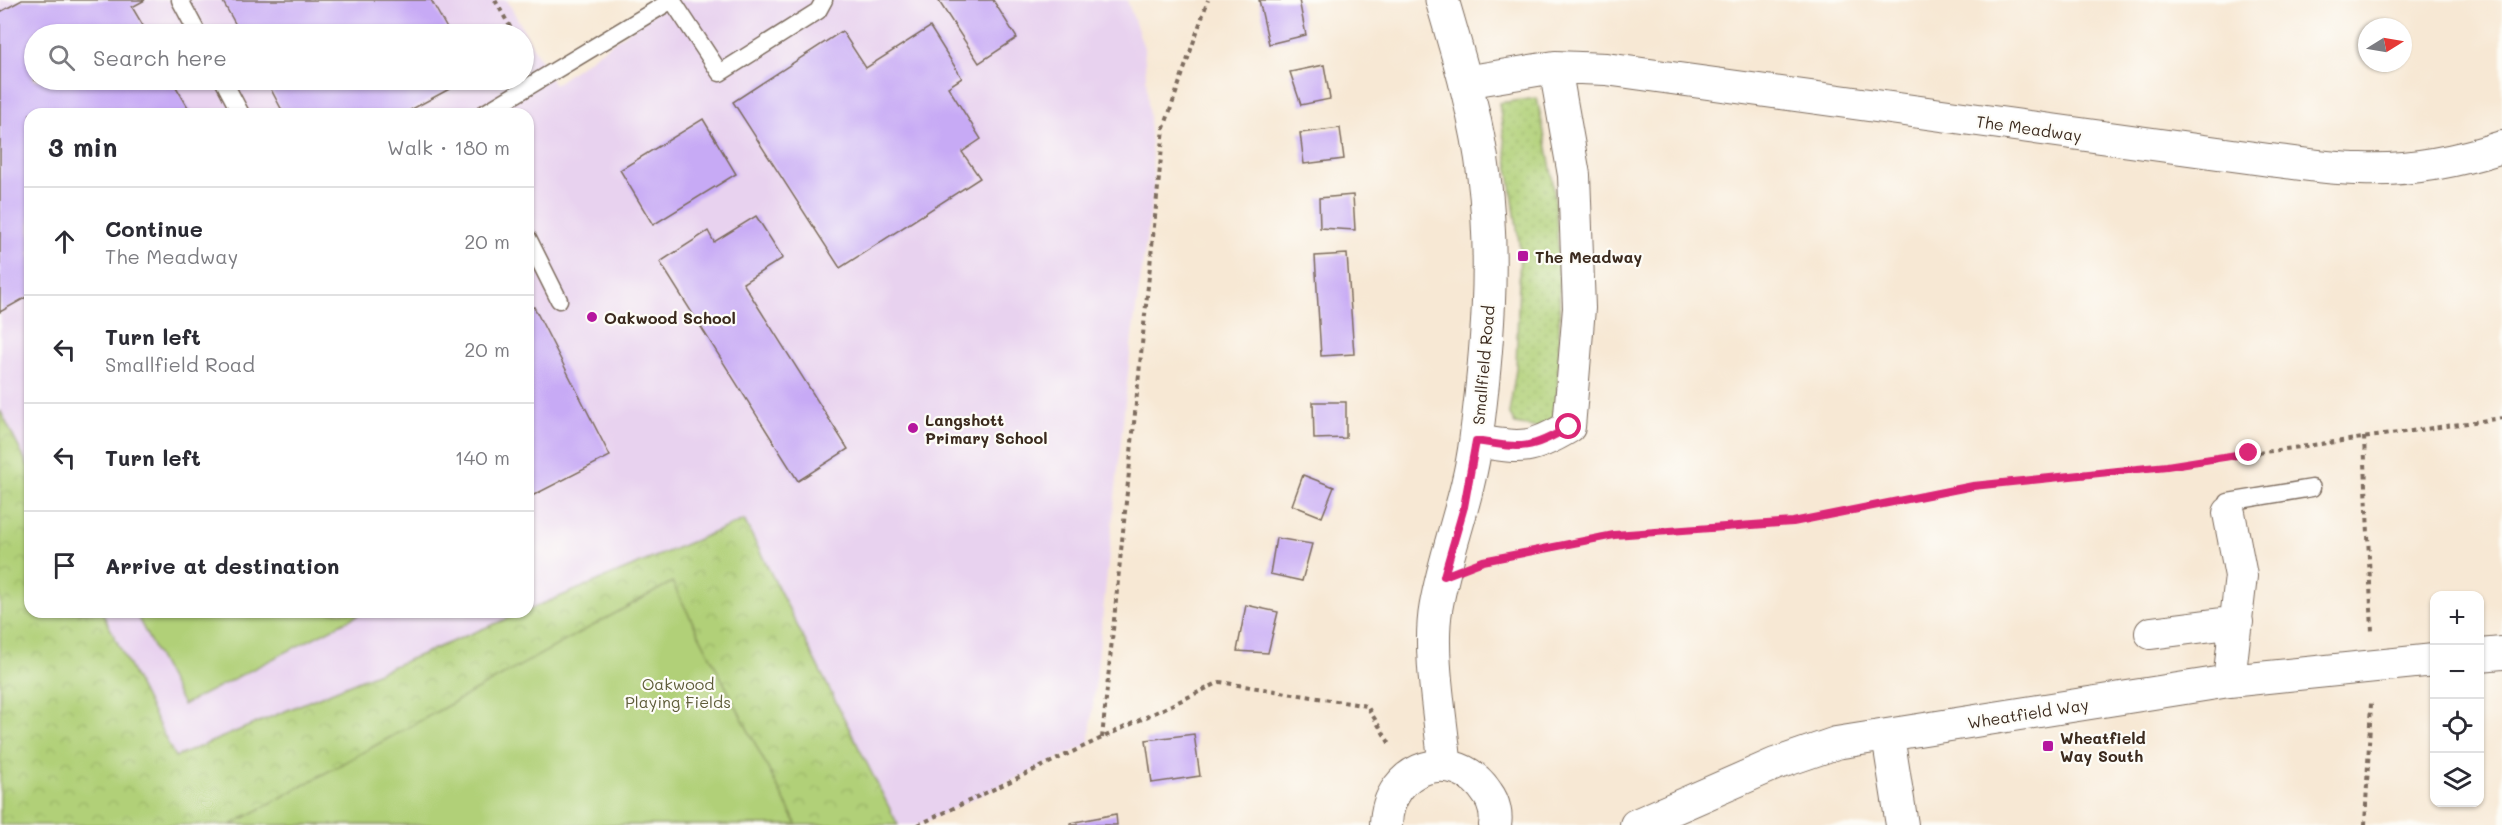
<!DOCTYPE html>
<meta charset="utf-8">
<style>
:root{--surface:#fff;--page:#f7f7f7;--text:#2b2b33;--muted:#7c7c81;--line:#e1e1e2}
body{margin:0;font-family:Mali,sans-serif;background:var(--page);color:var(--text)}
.controls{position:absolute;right:18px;bottom:18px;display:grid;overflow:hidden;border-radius:12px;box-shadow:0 2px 4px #0004}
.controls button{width:54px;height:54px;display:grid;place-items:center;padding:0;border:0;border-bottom:2px solid var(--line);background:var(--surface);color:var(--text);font:30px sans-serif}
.compass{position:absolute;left:2358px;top:18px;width:54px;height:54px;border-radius:50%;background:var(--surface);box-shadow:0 2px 4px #0004;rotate:79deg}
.stop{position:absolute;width:18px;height:18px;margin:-14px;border:4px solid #db2777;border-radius:50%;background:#fff}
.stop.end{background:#db2777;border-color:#fff;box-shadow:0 2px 6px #0008}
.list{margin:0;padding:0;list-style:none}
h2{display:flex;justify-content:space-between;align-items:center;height:78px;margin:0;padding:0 24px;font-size:26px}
h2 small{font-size:20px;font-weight:400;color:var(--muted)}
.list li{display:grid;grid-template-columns:39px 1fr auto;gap:18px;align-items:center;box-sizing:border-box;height:108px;padding:0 24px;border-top:2px solid var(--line)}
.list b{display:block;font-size:22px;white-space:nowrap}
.list p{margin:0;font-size:20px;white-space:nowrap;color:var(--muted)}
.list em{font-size:20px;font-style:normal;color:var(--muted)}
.icon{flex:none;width:33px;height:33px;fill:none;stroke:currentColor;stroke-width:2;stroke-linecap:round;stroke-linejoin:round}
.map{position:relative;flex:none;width:2502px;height:825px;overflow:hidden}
.search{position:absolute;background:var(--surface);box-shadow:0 2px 4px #0004;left:24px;top:24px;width:510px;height:66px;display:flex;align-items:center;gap:15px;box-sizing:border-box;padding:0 21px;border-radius:33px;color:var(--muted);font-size:22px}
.panel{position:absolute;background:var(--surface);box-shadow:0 2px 4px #0004;left:24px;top:108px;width:510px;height:510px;border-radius:18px}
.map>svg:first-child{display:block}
</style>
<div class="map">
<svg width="2502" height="825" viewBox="0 0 2502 825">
<defs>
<pattern id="grass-dots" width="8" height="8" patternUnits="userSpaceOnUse" patternTransform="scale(1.5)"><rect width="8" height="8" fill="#b1d078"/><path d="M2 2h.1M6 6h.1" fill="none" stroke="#99b367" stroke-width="1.8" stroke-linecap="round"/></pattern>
<pattern id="park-crowns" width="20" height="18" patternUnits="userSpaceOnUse" patternTransform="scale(1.5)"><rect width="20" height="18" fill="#b1d078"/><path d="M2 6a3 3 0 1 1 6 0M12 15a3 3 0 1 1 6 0" fill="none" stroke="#99b367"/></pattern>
</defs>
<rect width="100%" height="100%" fill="#fdfcf7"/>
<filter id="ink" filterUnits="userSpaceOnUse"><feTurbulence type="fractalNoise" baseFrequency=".0167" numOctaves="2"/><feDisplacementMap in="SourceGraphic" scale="12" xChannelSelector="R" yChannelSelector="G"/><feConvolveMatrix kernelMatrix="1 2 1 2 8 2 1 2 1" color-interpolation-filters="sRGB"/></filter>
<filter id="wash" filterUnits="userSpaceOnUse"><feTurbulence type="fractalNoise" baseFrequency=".008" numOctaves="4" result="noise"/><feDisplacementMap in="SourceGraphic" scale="24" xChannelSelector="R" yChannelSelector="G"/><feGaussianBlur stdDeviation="1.35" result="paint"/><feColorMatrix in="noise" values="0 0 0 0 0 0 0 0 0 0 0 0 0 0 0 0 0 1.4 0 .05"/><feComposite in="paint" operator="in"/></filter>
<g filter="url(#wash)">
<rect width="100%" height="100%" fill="#f7e8d4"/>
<path fill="#e8d2ef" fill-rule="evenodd" d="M0,0H507L554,85L672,0H1127L1144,48L1154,188L1132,336L1089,744L918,825H0ZM34,34H524V80H34ZM30,114H528V612H30Z"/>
<path fill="url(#grass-dots)" stroke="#767d4b" stroke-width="1.5" d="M1537,98C1542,124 1548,150 1552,175C1562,255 1561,335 1556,415L1538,428L1515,424L1509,413L1516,369L1520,249L1499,103Z"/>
<path fill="url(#park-crowns)" stroke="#767d4b" stroke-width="1.5" d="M0,410L30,470V612H102L175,757L744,520L898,825H0Z"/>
<path fill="#b1d078" stroke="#767d4b" stroke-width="1.5" d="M672,582L797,825H231Z
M135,612H364L183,705Z"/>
<g id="blocks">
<path fill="#c7aaf5" d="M22,0H145L132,7L148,34H34V80H172L192,114H30V295L0,312V12Z
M222,0H431L450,34H241Z
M938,0H993L1017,38L979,63Z
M1259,0H1299L1306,35L1269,44Z
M930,27L962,78L948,87L981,139L962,152L980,178L840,268L733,102L842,31L866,68Z
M1324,65L1330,99L1301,105L1290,72Z
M266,80H466L403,114H284Z
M703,119L736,174L653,225L620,170Z
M1340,128L1344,159L1304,164L1300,133Z
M1353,195L1355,230L1320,228L1319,198Z
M756,216L783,258L743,283L848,449L798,481L660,262L708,231L714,242Z
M1347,254L1354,354L1321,356L1315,256Z
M534,307L610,456L528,498V309Z
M1313,402H1346V438L1314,439Z
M1303,475L1334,487L1322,517L1292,505Z
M1276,538L1312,544L1302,581L1270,574Z
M1246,605L1278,612L1268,653L1237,651Z
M1194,734L1200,776L1152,783L1146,740Z
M1116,814L1117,825H1070V823Z"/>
</g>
</g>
<g filter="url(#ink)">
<use href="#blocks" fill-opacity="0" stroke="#7d6c5e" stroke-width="1.5"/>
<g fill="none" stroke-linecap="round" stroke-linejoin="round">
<g stroke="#7d6c5e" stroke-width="19">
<path id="service" d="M180,0L198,34
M672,0L720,73L818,11L824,0
M223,80L241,114
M483,114L672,0
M528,238L559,300
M2229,513L2228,502L2312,488"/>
</g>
<g stroke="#7d6c5e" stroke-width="34">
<path id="minor" d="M1465,82L1555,67L1606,69L2269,160C2299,163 2330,169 2361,169C2407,171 2458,161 2502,147
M1476,441C1521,448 1529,451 1569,427L1579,308L1574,175L1555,67
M2229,513L2241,576L2229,681
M2151,633L2237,622
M2480,655L2502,653
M1888,736L1902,825
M1386,825C1387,766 1456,743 1488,794C1494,802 1497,815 1495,825
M1636,825L1775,764L1836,743L2229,681L2434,660"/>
</g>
<g stroke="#7d6c5e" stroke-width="35">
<path id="tertiary" d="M1442,0C1459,58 1477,117 1484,177C1495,263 1487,353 1476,439C1469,497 1446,550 1436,607C1428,651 1441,720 1445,765"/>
</g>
<path stroke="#7d6c5e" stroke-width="4" stroke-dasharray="4.5 4.5" stroke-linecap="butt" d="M495,0L514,34
M2364,437L2372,632
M1484,561L1614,535L1793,522L1973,486L2167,466L2502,418
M1102,738L1164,128L1208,0
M918,825L1220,682L1367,706L1391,746
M2365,825L2371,703"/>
<use href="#service" stroke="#fff" stroke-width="16"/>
<use href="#minor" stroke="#fff" stroke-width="32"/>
<use href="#tertiary" stroke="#fff" stroke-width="33"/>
</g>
</g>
<g fill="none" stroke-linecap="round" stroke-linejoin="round" filter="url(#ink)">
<path stroke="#db2777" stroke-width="8" d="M1569,427C1529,451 1521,448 1476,441L1464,507L1444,576L1483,561L1614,535L1793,522L1973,486L2167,466L2249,453"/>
</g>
<g fill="#b5179e" stroke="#fdfcf7" stroke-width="2">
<rect x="1517" y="250" width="12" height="12" rx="3"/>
<circle cx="592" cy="317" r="6"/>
<circle cx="913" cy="428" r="6"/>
<rect x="2042" y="740" width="12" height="12" rx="3"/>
</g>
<g text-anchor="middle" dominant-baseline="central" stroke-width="4.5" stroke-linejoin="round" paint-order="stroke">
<g font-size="16" fill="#3b2a1e" stroke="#fdfcf7">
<text transform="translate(2029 128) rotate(8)">The Meadway</text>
<text transform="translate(1483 365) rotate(-85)">Smallfield Road</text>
<text transform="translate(2028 713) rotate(-9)">Wheatfield Way</text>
</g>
<g font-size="16" font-weight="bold" fill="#3b2a1e" stroke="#fdfcf7" text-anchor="start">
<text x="1535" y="256">The Meadway</text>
<text x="604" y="317">Oakwood School</text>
<text x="925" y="419">Langshott<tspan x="925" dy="18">Primary School</tspan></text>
<text x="2060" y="737">Wheatfield<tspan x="2060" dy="18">Way South</tspan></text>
</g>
<g font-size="16" fill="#5e5c39" stroke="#fdfcf7">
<text x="678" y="683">Oakwood<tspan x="678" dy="18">Playing Fields</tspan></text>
</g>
</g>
</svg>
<div class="controls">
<button>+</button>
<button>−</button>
<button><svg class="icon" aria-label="locate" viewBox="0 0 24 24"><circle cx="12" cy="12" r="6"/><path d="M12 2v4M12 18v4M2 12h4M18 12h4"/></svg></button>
<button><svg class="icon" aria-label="layers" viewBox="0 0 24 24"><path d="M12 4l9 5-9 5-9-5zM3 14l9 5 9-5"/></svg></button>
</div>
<svg class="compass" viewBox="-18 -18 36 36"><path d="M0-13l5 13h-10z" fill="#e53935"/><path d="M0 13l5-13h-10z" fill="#7c7c81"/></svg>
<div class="stop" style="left:1569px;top:427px"></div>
<div class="stop end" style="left:2249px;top:453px"></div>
<div class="search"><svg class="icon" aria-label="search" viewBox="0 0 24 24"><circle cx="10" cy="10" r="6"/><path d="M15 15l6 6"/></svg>Search here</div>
<section class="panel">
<h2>3 min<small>Walk · 180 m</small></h2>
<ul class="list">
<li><svg class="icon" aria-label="ahead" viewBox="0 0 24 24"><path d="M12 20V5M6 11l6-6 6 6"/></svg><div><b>Continue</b><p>The Meadway</p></div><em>20 m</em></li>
<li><svg class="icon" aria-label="left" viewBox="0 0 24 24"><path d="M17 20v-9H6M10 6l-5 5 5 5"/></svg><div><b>Turn left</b><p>Smallfield Road</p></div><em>20 m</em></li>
<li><svg class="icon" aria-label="left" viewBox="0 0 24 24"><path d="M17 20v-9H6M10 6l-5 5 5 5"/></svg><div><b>Turn left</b></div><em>140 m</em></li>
<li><svg class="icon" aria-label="arrive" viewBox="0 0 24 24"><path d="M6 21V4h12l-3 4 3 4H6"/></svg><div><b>Arrive at destination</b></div></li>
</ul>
</section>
</div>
